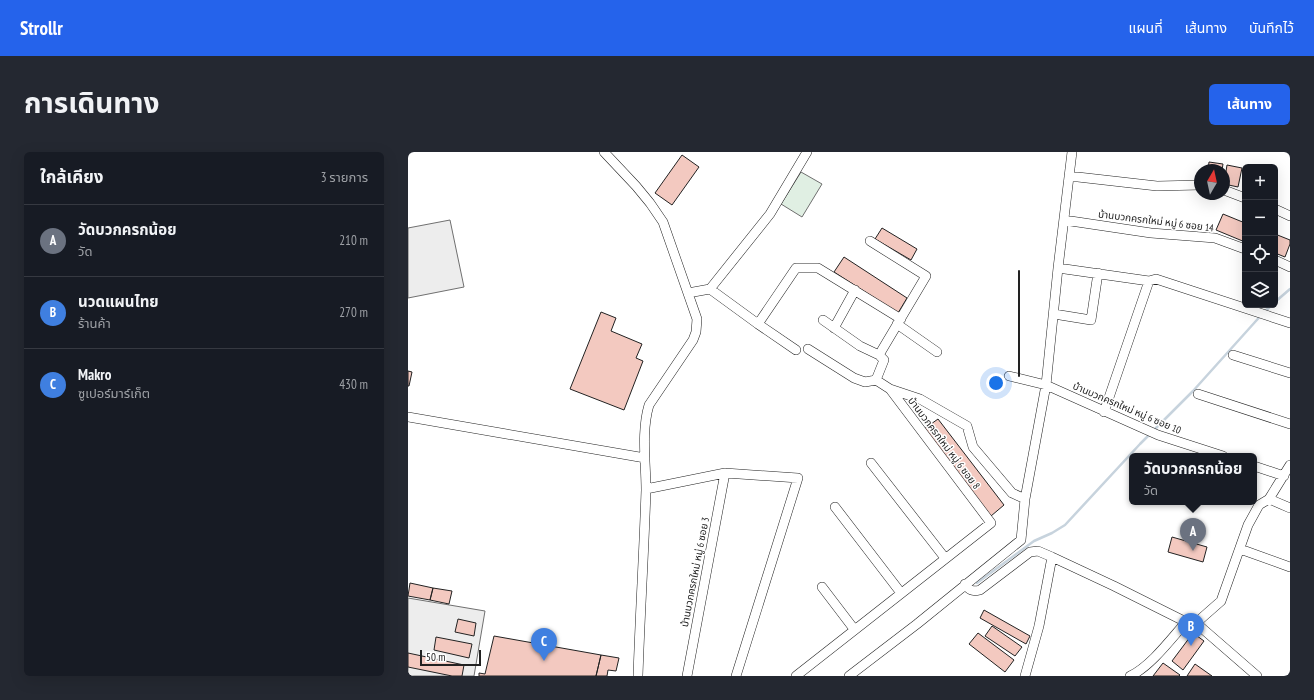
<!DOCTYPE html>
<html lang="th">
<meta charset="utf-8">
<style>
:root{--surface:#171b24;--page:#242831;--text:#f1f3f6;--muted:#9ea1a6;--line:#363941;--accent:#2563eb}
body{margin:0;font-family:"PT Sans Narrow","Noto Sans Thai",sans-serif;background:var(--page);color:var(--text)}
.controls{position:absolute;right:12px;top:12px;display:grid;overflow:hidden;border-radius:6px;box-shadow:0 4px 16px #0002}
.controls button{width:36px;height:36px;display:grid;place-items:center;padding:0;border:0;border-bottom:1px solid var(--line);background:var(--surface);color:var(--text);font:20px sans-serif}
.compass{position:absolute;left:786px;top:12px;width:36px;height:36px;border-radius:50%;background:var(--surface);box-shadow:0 4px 16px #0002;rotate:9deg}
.scale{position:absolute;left:12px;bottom:10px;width:61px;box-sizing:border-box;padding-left:4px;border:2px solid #222;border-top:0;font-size:11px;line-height:14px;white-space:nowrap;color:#222;-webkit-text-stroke:3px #fff;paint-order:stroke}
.you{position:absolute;left:588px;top:231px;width:14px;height:14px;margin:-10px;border:3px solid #fff;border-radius:50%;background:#1a73e8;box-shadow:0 0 0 6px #1a73e833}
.badge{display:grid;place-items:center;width:26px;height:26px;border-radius:50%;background:var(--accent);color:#fff;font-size:13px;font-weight:700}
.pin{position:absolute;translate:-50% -33px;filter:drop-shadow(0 1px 2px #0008)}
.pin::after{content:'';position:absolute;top:21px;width:14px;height:12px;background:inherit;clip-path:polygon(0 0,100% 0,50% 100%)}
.popup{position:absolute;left:721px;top:301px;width:128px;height:52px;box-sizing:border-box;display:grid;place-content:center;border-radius:6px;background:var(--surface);filter:drop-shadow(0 1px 3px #0005);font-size:13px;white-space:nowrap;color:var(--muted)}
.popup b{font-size:15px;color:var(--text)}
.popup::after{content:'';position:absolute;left:50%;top:100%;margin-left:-8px;border:8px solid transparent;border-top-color:var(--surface)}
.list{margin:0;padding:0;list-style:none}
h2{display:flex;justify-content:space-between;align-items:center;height:52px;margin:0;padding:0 16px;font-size:17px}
h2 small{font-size:13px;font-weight:400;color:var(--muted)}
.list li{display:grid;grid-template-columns:26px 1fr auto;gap:12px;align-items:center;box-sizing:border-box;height:72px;padding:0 16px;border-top:1px solid var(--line)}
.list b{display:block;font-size:15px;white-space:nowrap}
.list p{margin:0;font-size:13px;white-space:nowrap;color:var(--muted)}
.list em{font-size:13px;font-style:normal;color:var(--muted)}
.icon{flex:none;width:22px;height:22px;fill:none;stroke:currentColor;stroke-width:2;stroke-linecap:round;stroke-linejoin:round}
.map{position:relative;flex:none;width:882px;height:524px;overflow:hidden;border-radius:6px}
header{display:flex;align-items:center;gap:24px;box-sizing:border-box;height:56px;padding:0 20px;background:var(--accent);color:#fff}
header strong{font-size:19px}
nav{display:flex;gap:22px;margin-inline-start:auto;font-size:14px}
.intro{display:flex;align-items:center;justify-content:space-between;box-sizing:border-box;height:96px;padding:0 24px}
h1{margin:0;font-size:28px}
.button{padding:10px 18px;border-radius:6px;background:var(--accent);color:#fff;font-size:14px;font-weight:700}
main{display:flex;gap:24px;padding:0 24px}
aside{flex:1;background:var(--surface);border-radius:6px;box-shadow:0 4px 16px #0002}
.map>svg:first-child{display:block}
</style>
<header>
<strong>Strollr</strong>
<nav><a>แผนที่</a><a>เส้นทาง</a><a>บันทึกไว้</a></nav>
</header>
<div class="intro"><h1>การเดินทาง</h1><a class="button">เส้นทาง</a></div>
<main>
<aside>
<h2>ใกล้เคียง<small>3 รายการ</small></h2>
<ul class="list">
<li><span class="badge" style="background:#6b7280">A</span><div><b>วัดบวกครกน้อย</b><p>วัด</p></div><em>210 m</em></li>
<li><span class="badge" style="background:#3f7fe0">B</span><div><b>นวดแผนไทย</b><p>ร้านค้า</p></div><em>270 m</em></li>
<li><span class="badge" style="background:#3f7fe0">C</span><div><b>Makro</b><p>ซูเปอร์มาร์เก็ต</p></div><em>430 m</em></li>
</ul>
</aside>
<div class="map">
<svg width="882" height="524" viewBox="0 0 882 524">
<rect width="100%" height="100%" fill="#fff"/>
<path fill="#e0efe3" stroke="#6f6f6f" d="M393,20L414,32L394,65L373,52Z"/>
<path fill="#ededed" stroke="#6f6f6f" d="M42,68L56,135L0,146V76Z
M0,446L77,459L66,524H0Z"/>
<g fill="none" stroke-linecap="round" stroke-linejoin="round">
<path stroke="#c7d3dd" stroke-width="2.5" d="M867,150L882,137
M569,431L626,389L644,381L657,373L732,292L785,239L856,160L864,153"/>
</g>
<path fill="#f3c9c0" stroke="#222" d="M274,3L291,15L264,53L247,41Z
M801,10L815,12L814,18H800Z
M819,13L834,16L830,35L816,32Z
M815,62L837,71V90L808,78Z
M474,76L509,97L503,108L467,87Z
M867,82L882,88V92L877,105L867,101Z
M436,105L499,146L490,161L426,120Z
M193,160L208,166L203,179L234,192L228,206L235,209L216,258L162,237Z
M0,219L4,220L1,234H0Z
M530,267L596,353L583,364L516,277Z
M764,385L799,395L795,410L760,400Z
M2,431L25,436L22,448L0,444Z
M25,436L44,439L41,452L22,448Z
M576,458L622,484L618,492L572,466Z
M50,467L68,471L66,484L47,480Z
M584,474L614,495L607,504L577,484Z
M570,481L606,508L597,520L561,492Z
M785,481L796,489L775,518L764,509Z
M86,484L193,503L188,524H71V521L77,522Z
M28,485L64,492L61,506L26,498Z
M0,501L56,513L54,524H44L0,515Z
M193,503L211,506L208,519L200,518L199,524H188Z
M755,511L772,523L771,524H745Z
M787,512L804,524H779Z"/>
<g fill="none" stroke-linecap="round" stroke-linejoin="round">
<g stroke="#222" stroke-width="10">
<path id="minor" d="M196,0L228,34L242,51L255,70L289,167L288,180L285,188L241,253C233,280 238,310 238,338C236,400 232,462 230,524
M661,24L749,34L792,33
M816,38L837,46
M867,57L882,64
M656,68L743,81L807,86L837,97
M867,108L882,115
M650,116L741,129L748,127L882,171
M302,137L362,62L399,0
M280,141L302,137L350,172L388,116H410L493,167
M646,162L683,168L690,121
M415,168L452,194L471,203
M350,172L388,198
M489,172L529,200
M426,176L447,138
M400,197L446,226L457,230L468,228L476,208L471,203L518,124L462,89
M825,203L882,221
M601,224L638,233L750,283L815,304
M482,237L512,247L559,274L565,295L604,341L617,347
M790,242L882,272
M696,260L741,129
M0,265L237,306
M463,311L537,406
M846,314L876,324
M238,337L317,321L390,326L328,524
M861,347L882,356
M427,355L493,441
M832,397L882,415
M557,432C561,438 564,440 572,438L622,400L630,399L644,405L706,434L778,470L788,471L813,449L840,373L851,353L861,347L882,313
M414,435L446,477
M788,471L849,524
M279,524L317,321
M388,524L583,371L482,237L468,228
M441,524L509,472L613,388L617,347L638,233L650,116L664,0
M617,524L631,474L644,405
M722,524C742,515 763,487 778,470"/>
</g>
<use href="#minor" stroke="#fff" stroke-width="9"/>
<path stroke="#222" stroke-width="2" d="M611,119V224"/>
</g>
<g text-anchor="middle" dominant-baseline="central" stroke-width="3" stroke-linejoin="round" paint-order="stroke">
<g font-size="10" fill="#222" stroke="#fff">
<text transform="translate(748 69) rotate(7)">บ้านบวกครกใหม่ หมู่ 6 ซอย 14</text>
<text transform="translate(719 256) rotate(23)">บ้านบวกครกใหม่ หมู่ 6 ซอย 10</text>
<text transform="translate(536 291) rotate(53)">บ้านบวกครกใหม่ หมู่ 6 ซอย 8</text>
<text transform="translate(287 420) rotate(-79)">บ้านบวกครกใหม่ หมู่ 6 ซอย 3</text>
</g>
</g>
</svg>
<div class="controls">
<button>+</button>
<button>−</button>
<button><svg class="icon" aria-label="locate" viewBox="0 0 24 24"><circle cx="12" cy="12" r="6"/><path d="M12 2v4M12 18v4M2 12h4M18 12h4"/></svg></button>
<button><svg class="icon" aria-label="layers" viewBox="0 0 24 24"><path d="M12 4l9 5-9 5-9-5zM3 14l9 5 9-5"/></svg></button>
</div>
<svg class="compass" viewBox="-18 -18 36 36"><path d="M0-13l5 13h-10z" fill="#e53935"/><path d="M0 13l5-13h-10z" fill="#9ea1a6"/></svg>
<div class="scale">50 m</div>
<div class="you"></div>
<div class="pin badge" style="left:785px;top:399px;background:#6b7280">A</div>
<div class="popup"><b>วัดบวกครกน้อย</b>วัด</div>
<div class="pin badge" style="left:783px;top:494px;background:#3f7fe0">B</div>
<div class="pin badge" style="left:136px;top:509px;background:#3f7fe0">C</div>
</div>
</main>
